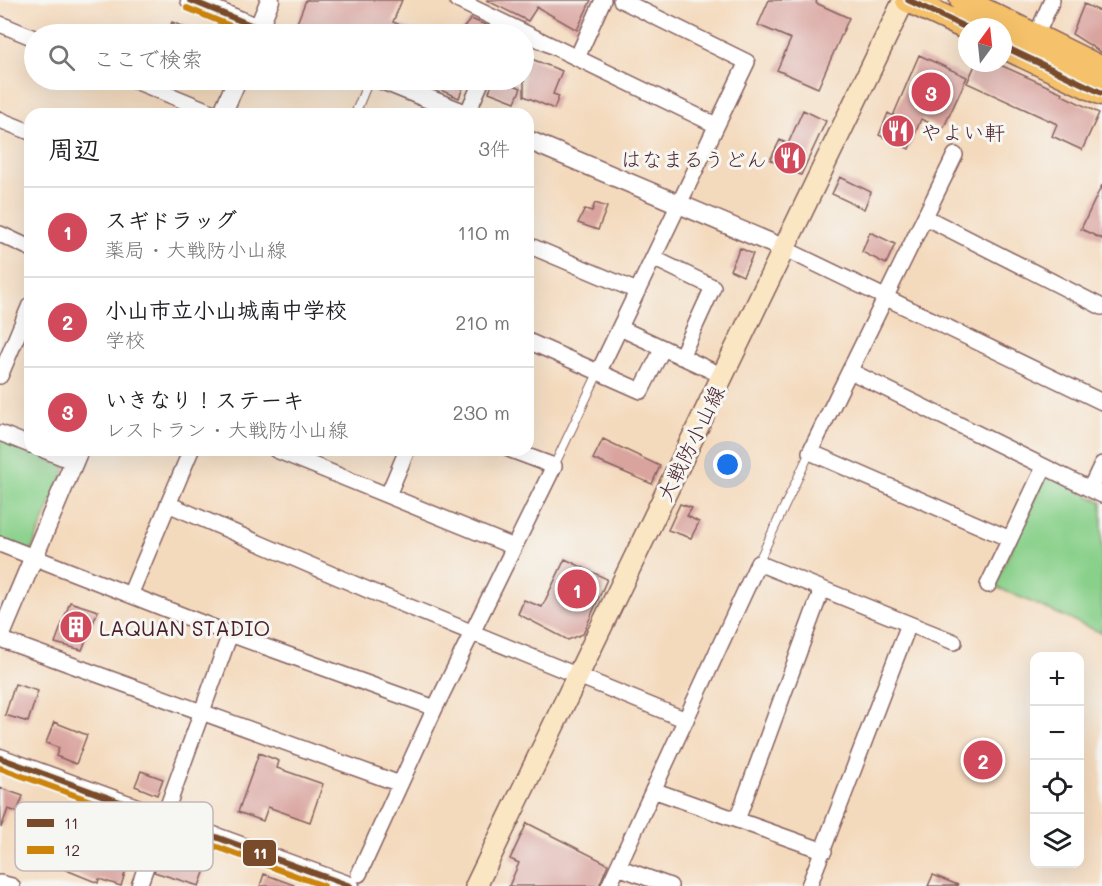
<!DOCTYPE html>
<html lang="ja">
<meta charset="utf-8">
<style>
:root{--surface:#fff;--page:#f2f2f2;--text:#202124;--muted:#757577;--line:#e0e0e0;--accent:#d1495b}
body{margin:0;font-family:Mali,"Klee One",sans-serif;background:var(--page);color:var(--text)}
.controls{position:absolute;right:18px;bottom:18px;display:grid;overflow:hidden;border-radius:12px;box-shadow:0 6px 24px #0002}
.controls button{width:54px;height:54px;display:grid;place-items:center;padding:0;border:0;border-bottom:2px solid var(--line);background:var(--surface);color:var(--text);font:30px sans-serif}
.compass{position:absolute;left:958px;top:18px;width:54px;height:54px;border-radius:50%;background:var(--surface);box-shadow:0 6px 24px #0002;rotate:15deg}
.you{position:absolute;left:728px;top:465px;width:21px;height:21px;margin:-15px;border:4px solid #fff;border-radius:50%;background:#1a73e8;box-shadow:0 0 0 9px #1a73e833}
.badge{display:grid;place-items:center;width:39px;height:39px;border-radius:50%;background:var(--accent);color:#fff;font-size:20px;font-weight:700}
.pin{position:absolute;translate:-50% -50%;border:3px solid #fff;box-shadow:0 2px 6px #0006}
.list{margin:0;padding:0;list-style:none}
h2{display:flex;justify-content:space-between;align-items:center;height:78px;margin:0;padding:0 24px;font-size:26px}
h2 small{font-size:20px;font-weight:400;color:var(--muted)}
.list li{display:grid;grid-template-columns:39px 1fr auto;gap:18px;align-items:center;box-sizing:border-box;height:90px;padding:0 24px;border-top:2px solid var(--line)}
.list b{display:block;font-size:22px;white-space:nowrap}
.list p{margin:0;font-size:20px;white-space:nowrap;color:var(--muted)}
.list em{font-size:20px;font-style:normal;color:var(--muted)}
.icon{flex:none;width:33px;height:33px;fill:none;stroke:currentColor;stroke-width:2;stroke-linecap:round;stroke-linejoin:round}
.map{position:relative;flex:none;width:1102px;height:886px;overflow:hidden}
.search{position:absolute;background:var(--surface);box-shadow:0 6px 24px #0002;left:24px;top:24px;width:510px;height:66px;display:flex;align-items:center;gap:15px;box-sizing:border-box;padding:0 21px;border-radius:33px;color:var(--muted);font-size:22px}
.panel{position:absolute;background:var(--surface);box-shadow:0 6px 24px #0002;left:24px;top:108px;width:510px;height:348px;border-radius:18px}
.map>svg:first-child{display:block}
</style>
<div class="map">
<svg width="1102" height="886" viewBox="0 0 1102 886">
<rect width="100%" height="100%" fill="#f6f6f2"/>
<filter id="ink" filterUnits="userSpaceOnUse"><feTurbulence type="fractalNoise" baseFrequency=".0167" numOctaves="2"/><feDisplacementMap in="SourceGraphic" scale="12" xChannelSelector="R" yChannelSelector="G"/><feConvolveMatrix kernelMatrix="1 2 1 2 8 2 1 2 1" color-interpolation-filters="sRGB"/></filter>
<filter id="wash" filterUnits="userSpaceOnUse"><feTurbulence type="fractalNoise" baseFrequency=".008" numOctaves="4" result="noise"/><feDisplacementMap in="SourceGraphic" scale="24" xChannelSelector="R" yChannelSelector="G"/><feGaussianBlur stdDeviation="1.35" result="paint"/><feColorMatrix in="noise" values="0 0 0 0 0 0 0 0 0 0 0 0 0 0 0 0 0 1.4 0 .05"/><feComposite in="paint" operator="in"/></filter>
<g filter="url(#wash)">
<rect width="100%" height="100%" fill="#f4dabd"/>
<path fill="#89d08a" stroke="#6a785a" stroke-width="1.5" d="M0,439L66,467L31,551L0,539Z
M1046,475L1102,502V633L994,586Z"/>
<g id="blocks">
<path fill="#d9a39e" d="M306,0H402L393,22L422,34H310L295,28Z
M486,0H591L577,30L537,7L528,21Z
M769,0H817L816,3L849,18L818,88L777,70L791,39L758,25Z
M1084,4L1102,12V53L1072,34Z
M471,19L488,26L484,34H458Z
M172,22L200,34H167Z
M919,55L967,77L943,129L921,119L909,149L879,135L888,113L893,116Z
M524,56L562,71L553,94L559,96L554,109L524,96Z
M976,63H996L1063,93L1062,95L1099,113L1082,150L1052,136L1057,124L967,83Z
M417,80H466L459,98Z
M494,80H502L521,88L515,102L489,92Z
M803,110L826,121L801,175L770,160L780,140L788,144Z
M840,177L871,192L864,209L832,194Z
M1102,185V239L1081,229Z
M595,203L607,207L598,230L578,223L585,209L592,211Z
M870,232L895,244L886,264L862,252Z
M740,248L753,254L743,276L730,270Z
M603,439L660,466L652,484L593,459Z
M680,504L692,508L687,516L699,522L691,538L668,530Z
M565,559L607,579L583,634L568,640L518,614L524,600L542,607Z
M70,602L98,611L82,650L55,643Z
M15,684L38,691L28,722L5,715Z
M54,722L87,735L76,764L56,756L59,748L46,743Z
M259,753L279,761L277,768L323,784L310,822L268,807L263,821L238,812Z
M141,771L163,779L157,795L135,786Z
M0,788L23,796L17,812L8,809L1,828Z
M527,823L608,864L599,886H509L519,863L510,859Z
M64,828L112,848L108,857L128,863L121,886L99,879L98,883L49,863Z
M167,838L211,854L199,886L154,872Z
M264,874L294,885V886H260Z
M933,875L958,885V886H928Z"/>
</g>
</g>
<g filter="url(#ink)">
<use href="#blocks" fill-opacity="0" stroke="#86605e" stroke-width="1.5"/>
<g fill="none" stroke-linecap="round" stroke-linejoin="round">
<g stroke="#86605e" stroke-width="10">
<path id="service" d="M355,114L369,80
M554,466L599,371
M758,563L810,452"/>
</g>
<g stroke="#86605e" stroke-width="18">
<path id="minor" d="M457,0L716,125
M0,24L34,38
M1036,36L1052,0
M577,58L603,0
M133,80L216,114
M467,114L482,80
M0,120L30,132
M955,155L810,452L1010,539L1044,467
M925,217L1102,307
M0,234L30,248
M528,245L637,291
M785,249L1102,402
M653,258L713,287L681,357
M620,328L723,376
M528,341L641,391L663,348
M599,371L747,62L621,0
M852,372L1102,495
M0,376L30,305
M0,433L30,445
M44,450L74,462
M276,450L514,547
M1090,489L1102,464
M388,495L407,450
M168,504L368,590L686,720
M0,544L230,634L435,708
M988,585L1010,539
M130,595L191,450
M0,639L400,784
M653,790L824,851
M737,820L822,589
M618,867L670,886
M359,874L435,708L554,466L511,450
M0,883L12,886
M139,886L230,634
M609,886L758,563L954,642
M809,886L909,624"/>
</g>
<g stroke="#86605e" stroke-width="21">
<path id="tertiary" d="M190,0L273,34
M256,34L270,0
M382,80L466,114
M222,114L237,80
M528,140L785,249
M0,637L79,450
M0,758L350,886"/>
</g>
<g stroke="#86605e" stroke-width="24">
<path id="secondary" d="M476,886L904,0"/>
</g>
<g stroke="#86605e" stroke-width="27">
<path id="trunk" d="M908,0L967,28
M962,0L1102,69
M1003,46L1102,93"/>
</g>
<use href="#service" stroke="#fff" stroke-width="8"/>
<use href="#minor" stroke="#fff" stroke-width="15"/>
<use href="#tertiary" stroke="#fff" stroke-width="18"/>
<use href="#secondary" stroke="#fbe6c4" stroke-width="21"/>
<use href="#trunk" stroke="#f5c16b" stroke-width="24"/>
<g stroke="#f6f6f2" stroke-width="10">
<path id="bus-1" d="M190,0L258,28
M908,0L967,28
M1003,46L1102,93
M0,758L350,886"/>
</g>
<g stroke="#f6f6f2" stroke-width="10">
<path id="bus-2" d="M187,8L250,34
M0,768L324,886"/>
</g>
<use href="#bus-1" stroke="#7a4b2a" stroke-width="6"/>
<use href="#bus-2" stroke="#cc840b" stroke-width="6"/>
</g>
</g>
<defs>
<g id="restaurant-disc" transform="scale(1.725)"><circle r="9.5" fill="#d1495b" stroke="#f6f6f2"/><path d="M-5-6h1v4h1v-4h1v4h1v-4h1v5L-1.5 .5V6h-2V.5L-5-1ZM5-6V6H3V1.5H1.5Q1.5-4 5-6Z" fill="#fff"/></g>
<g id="building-disc" transform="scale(1.725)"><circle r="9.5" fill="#d1495b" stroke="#f6f6f2"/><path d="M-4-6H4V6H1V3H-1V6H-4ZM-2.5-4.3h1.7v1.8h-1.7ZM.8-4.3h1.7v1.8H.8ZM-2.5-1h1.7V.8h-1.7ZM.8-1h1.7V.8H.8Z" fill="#fff"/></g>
</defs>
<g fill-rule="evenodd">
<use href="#restaurant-disc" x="898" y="131"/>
<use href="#restaurant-disc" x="790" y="158"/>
<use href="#building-disc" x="76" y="627"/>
</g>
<g text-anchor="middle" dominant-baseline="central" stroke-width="6" stroke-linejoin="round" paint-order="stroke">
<g font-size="21" fill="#4a1f2b" stroke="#f6f6f2" text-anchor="start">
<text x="921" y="131">やよい軒</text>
<text x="767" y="158" text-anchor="end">はなまるうどん</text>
<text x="99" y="627">LAQUAN STADIO</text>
</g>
<g font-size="21" fill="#4a1f2b" stroke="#f6f6f2">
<text transform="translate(690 443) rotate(-64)">大戦防小山線</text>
</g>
</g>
<rect x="15" y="802" width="198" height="69" rx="9" fill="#f6f6f2" stroke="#c2b6b6" stroke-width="1.5"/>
<rect x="27" y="819" width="27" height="8" fill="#7a4b2a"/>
<rect x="27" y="846" width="27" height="8" fill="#cc840b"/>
<g font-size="16" fill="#4a1f2b">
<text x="64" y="829">11</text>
<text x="64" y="856">12</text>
</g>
<rect stroke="#f6f6f2" stroke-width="2" x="242" y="839" width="35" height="28" rx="6" fill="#7a4b2a"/>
<g font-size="16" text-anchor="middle" font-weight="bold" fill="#fff">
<text x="260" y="859">11</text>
</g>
</svg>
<div class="controls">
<button>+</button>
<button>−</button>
<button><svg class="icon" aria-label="locate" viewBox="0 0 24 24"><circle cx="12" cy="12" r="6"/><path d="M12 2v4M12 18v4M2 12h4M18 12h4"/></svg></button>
<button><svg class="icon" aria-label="layers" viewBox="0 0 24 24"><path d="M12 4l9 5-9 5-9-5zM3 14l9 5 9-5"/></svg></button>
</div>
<svg class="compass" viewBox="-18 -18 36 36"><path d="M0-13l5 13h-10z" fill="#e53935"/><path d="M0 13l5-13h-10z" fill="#757577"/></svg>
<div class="you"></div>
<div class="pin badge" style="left:577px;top:589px">1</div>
<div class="pin badge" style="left:983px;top:760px">2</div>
<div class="pin badge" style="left:931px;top:92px">3</div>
<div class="search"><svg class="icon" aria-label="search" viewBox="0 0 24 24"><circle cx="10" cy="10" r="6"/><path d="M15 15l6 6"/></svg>ここで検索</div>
<section class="panel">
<h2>周辺<small>3件</small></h2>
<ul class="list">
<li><span class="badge">1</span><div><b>スギドラッグ</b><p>薬局 · 大戦防小山線</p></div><em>110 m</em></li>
<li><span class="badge">2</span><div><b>小山市立小山城南中学校</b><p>学校</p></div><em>210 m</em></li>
<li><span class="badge">3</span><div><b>いきなり！ステーキ</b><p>レストラン · 大戦防小山線</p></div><em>230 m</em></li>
</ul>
</section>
</div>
